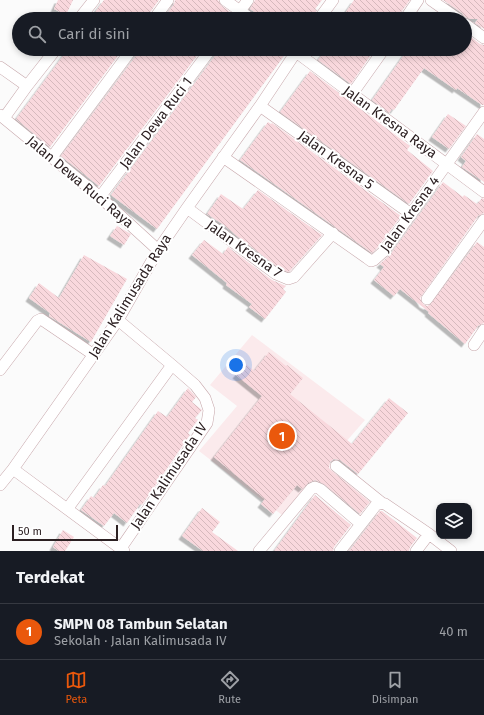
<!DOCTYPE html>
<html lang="id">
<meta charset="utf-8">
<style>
:root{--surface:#171b24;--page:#20242c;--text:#f1f3f6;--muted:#9ea1a6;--line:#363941;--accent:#ea580c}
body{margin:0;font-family:"Fira Sans",sans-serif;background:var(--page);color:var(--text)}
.controls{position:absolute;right:12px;bottom:12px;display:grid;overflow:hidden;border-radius:8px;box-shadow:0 2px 6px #0003}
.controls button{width:36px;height:36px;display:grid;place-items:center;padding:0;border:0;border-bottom:1px solid var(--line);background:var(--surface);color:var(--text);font:20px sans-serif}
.scale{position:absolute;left:12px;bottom:10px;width:106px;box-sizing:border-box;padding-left:4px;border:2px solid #2c2022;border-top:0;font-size:11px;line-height:14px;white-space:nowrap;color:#2c2022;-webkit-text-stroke:3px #fff;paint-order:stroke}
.you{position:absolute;left:236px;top:365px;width:14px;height:14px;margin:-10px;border:3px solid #fff;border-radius:50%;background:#1a73e8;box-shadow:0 0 0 6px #1a73e833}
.badge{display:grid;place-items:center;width:26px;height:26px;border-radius:50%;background:var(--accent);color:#fff;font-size:13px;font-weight:700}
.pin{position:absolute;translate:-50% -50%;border:2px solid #fff;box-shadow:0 1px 4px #0006}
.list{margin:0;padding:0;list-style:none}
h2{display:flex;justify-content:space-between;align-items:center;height:52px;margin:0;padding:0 16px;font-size:17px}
h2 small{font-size:13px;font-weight:400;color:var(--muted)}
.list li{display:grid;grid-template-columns:26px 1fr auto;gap:12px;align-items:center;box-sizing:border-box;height:56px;padding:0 16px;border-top:1px solid var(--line)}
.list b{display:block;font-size:15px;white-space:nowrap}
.list p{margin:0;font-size:13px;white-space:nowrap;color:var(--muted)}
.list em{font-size:13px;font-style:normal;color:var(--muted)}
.icon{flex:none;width:22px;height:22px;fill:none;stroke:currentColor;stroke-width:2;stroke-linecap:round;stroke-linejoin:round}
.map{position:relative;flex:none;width:484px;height:551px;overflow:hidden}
.search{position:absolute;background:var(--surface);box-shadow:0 2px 6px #0003;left:12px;right:12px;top:12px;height:44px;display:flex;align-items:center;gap:10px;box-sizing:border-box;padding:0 14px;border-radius:22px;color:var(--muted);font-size:15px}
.sheet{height:108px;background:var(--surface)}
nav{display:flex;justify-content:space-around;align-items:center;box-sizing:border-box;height:56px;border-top:1px solid var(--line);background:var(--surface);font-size:11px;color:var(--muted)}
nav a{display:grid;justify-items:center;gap:2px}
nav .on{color:var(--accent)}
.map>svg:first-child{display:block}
</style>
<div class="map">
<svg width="484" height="551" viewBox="0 0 484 551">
<defs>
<pattern id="building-back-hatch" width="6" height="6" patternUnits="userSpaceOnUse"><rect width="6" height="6" fill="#f9d8dd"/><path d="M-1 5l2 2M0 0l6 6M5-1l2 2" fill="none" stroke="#d6b9bd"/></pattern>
<filter id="shadow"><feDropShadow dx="-3.5" dy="3.5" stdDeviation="0" flood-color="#0004"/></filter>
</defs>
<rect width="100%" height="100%" fill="#fbfbfb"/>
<path fill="#fbeaec" d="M252,335L365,420L282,515L199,451L237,406L210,385Z"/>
<path fill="url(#building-back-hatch)" filter="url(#shadow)" d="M58,0H73L66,15L54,9Z
M104,0H159L148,15L147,19H90Z
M175,0H218L221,5L230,12L226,19H163L174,4Z
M255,0H322L315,9L317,10L312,19H265L250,9Z
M354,0H410L399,15L398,19H341Z
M443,0H484V29L475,23L478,19H470L465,17L462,13Z
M467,34L480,44L484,45V105H482L457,88L456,90L424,68L394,110L392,109L389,113L372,100L408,49H465V37Z
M68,49H123L50,147L16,119Z
M139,49H202L99,186L61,156L138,53Z
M218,49H274L284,56L157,229L111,195L217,53Z
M326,49H375L351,84L318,60Z
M310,71L410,146L407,150L433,171L409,204L280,112Z
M448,114L466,126L449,149L432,137Z
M268,122L271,124L272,123L401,216L378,247L372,253L240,160Z
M477,134L484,139V182L462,167L466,161L461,157Z
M443,182L463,197L464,195L477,204L482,198L484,199V213L478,216L420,298L423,304L427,306L430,305L477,242L484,247V323L478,326L465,344L428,313L429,312L400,289L394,296L374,280L384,267L380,264L389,256Z
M258,190L322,235L290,271L288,272L279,268L237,236L224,225L207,214L221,194L243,209Z
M117,226L131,234L124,245L110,236Z
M204,240L223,254L228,247L272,280L286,286L283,289L286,292L265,319L249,307L252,304L226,285L227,283L192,255Z
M84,255L127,279L91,342L49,316L50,313L29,298L39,283L59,298Z
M269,352L286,366L287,365L303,378L290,394L352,444L389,398L408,413L358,474L340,460L334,459L330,462L329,468L332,471L370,502L360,514L324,484L315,480L308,483L302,489L297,485L273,514L261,504L265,499L214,457L262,396L236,375L246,364L254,371Z
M188,388L196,397L192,402L202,410L195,418L198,420L188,433L190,435L142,505L140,504L127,523L114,513L104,526L81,510L91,496L94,498L103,485L105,486L158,411L167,417Z
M315,495L351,525L334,547L333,551H274Z
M202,508L220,522L212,532L238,551H203L182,536Z
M380,511H382L417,538L410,547L409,551H349Z
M63,530L74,537L65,551H59L53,547Z"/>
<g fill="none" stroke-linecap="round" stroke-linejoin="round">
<g stroke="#c7a7ab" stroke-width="12">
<path id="street" d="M225,0L251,19
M431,0L458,19
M79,19L94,0
M154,19L168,0
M234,19L248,0
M319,19L333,0
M405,19L418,0
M465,24L484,38
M292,49L484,192
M0,67L27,86
M352,94L384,49
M260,106L411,214
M0,115L100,197L158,250
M4,118L27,86L56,49
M52,157L132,49
M223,157L367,258L371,261L374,260L383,252L411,214L484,112
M100,197L211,49
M187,208L276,274L288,279L294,277L333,233
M427,299L484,220
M118,320L172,365L195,385L205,398L209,410L207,423L121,548
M474,345L484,330
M0,370L37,321L41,319L94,355
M336,466L382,503
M13,469L124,551
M0,485L13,469L118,320L158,250L187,208L260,106L298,49
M68,508L172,365
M259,551L311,489L315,487L320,489L361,524
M340,551L376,505L382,503L385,504L429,534L451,551
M416,551L429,534"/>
</g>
<use href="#street" stroke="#fff" stroke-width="11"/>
</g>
<g text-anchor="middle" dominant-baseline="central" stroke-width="4" stroke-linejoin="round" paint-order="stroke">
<g font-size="14" fill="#2c2022" stroke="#fff">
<text transform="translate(390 122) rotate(36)">Jalan Kresna Raya</text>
<text transform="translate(156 123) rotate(-53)">Jalan Dewa Ruci 1</text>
<text transform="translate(336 160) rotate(36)">Jalan Kresna 5</text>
<text transform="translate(80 182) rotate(40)">Jalan Dewa Ruci Raya</text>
<text transform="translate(410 214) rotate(-54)">Jalan Kresna 4</text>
<text transform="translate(244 249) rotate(35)">Jalan Kresna 7</text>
<text transform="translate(130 296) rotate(-58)">Jalan Kalimusada Raya</text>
<text transform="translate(169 476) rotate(-56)">Jalan Kalimusada IV</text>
</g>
</g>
</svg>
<div class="controls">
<button><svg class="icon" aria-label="layers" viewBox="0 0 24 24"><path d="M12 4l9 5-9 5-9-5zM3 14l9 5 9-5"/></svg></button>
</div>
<div class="scale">50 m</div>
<div class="you"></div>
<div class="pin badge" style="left:282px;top:436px">1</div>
<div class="search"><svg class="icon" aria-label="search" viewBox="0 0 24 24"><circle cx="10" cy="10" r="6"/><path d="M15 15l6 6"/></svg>Cari di sini</div>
</div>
<section class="sheet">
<h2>Terdekat<small></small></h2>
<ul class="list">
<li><span class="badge">1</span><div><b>SMPN 08 Tambun Selatan</b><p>Sekolah · Jalan Kalimusada IV</p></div><em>40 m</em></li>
</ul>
</section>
<nav>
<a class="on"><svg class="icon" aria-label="map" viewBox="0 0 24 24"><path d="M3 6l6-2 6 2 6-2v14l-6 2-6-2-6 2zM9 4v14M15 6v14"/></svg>Peta</a>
<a><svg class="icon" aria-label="directions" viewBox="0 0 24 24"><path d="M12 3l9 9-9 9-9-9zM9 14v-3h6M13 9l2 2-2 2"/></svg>Rute</a>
<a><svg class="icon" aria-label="saved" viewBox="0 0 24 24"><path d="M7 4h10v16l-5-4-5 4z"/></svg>Disimpan</a>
</nav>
